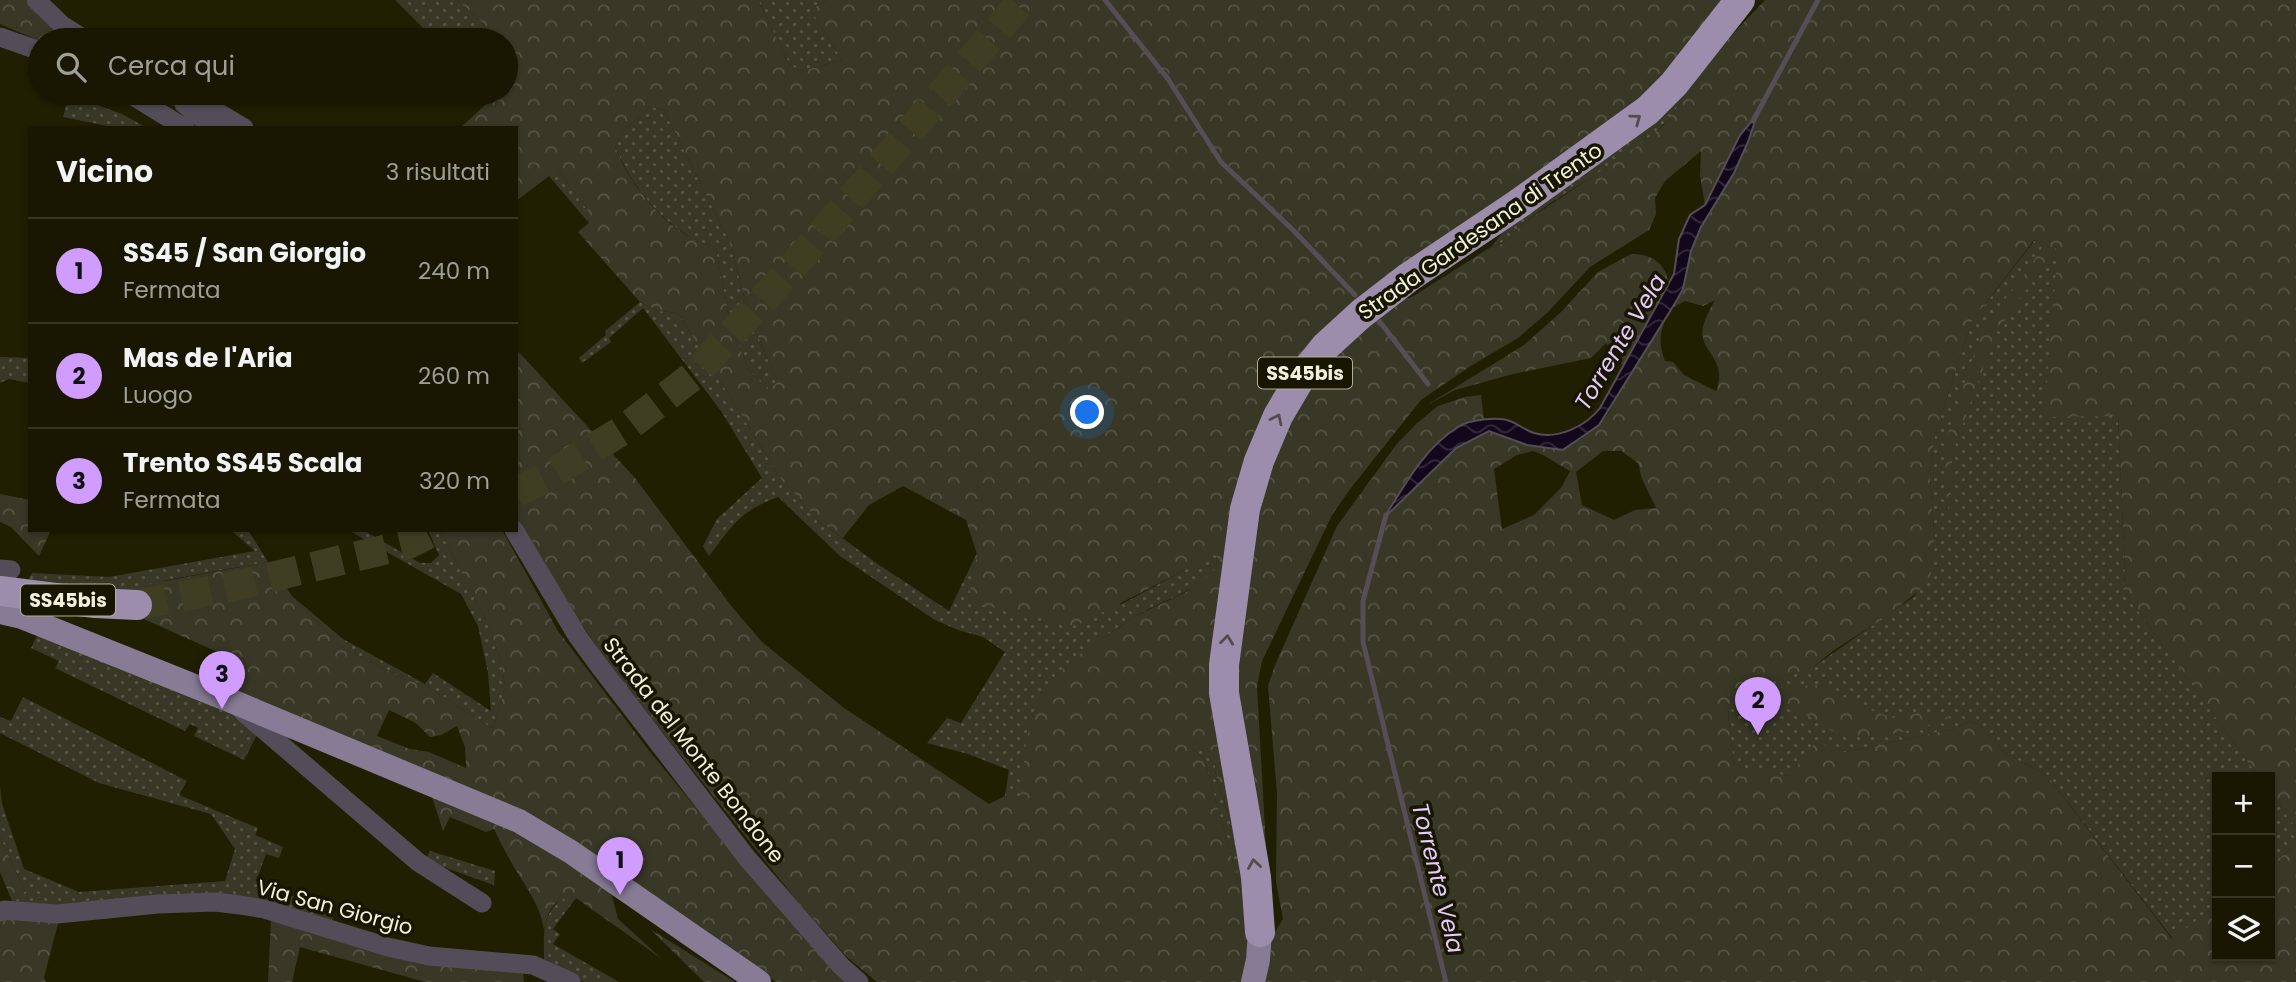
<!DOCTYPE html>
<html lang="it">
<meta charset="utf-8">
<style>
:root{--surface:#191701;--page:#22200b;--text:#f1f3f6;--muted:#9f9f99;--line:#373623;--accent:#d09dff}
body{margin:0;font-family:Poppins,sans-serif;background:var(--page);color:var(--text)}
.controls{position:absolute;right:21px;bottom:21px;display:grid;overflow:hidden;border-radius:0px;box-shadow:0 2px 5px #0004}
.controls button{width:63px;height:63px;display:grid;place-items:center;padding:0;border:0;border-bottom:2px solid var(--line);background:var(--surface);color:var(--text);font:35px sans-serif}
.you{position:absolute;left:1088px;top:413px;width:24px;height:24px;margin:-18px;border:5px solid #fff;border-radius:50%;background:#1a73e8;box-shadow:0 0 0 10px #1a73e833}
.badge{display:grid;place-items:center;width:46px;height:46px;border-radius:50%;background:var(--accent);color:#111;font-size:23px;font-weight:700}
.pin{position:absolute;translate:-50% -58px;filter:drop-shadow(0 2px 4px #0008)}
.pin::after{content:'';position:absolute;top:37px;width:24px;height:21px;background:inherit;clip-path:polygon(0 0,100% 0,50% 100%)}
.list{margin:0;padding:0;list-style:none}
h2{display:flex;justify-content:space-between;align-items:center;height:91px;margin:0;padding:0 28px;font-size:30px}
h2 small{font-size:23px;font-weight:400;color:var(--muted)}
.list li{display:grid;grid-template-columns:46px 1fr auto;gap:21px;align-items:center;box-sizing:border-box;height:105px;padding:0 28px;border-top:2px solid var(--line)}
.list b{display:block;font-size:26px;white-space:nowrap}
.list p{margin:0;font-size:23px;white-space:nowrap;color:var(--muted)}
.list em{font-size:23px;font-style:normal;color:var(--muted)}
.icon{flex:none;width:38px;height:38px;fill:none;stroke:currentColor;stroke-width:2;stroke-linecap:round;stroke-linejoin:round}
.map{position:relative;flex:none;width:2296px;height:982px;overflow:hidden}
.search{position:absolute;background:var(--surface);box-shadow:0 2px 5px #0004;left:28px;top:28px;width:490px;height:77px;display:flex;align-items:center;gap:18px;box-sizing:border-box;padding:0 24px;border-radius:38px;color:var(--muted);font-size:26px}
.panel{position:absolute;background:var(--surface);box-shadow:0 2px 5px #0004;left:28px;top:126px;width:490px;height:406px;border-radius:0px}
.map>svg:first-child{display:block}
</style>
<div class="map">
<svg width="2296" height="982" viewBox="0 0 2296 982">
<defs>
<pattern id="grass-dots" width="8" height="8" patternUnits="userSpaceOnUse" patternTransform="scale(1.75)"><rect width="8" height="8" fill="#393826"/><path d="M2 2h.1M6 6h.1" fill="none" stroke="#565545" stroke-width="1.8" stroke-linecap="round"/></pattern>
<pattern id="forest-crowns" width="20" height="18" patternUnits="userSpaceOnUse" patternTransform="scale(1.75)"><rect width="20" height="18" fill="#393826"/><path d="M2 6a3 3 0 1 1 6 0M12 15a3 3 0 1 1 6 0" fill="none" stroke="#565545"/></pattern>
<pattern id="water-waves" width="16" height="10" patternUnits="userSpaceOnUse" patternTransform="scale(1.75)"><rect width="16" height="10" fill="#13071c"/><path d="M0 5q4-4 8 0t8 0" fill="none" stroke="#362b3d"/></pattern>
</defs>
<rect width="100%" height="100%" fill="#211f01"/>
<path fill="url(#grass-dots)" d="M395,0H457L492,31V40H435Z
M758,0H826L811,10L842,60L801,71L790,65Z
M1689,86C1682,101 1674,115 1662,126C1623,163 1571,186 1529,219C1516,229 1507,243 1491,247L1500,236L1505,225Z
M69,95L122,114L147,128H118L63,117Z
M651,107L664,110L729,241L750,318L778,382L768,390L749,370L731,326L716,250C703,244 689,237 678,229C651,209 628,178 615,147L626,127L640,118Z
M553,168L558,170L588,211L589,223L549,176Z
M2035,240L2059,244L2118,415L2125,575L2123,590L2259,777H2217V905L2173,939L2046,774L2008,755L1980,725L1969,721L1952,729L1842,753L1789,776L1734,767L1728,713L1737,693L1813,667L1915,596L1935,545L1930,474L1935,434L1972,321Z
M640,302L659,311L678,313L781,479L819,521L879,565L949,611L977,553L1122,604L1216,553C1217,561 1218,567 1212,573C1190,594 1160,601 1135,617C1107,634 1081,654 1055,676L1042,808L1005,796L1009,770L968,754L927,743L947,718L961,723L1005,652L983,637L958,630L935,620L840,556L778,497C740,511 732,526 709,556L703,546L717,519L762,478L721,411L643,308L609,338L611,342L582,363L579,358L606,335L605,331Z
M0,357L30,358V383L9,379L0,383Z
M235,530H248L268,562L166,580L137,595L26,585L32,573L109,577L255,551L233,532Z
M348,530H363L420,563H431L439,555L428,530H440L491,631L502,666L505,687L493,729L425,685L404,679L341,647L292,596L343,639L425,684L433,673L491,711L488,673L478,626L461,594Z
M38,634L242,717L259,731L244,760L194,736L198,728L190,724L185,731L55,668L59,661L31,648Z
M23,697L187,781L179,795L258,828L255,835L283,847L279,858L266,854L256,881L334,913L331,924L255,900L52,908L12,901L25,891L0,837V786L2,804L24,869L79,892L225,881L235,849L211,814L99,783L0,733V717L11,721Z
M1197,740C1214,750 1216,750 1215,771L1246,874L1250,923L1204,758L1193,750Z
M2270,792L2296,828V845L2270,865Z
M430,851L495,871L494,885L429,862L426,859Z
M563,898H576L553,929L560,934L553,944L619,982H584L544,961C544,935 541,914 563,898Z"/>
<path fill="url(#forest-crowns)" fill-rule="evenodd" d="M0,0H26L47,22L74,40L40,41L0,24Z
M457,0H758L790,65L801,71L842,60L811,10L826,0H1728L1661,84L1328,332L1227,548L1246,874L1215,771C1216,752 1212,749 1197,740L1193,750L1204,758L1250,923L1245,982H877L847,957L797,901L609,665L559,591L516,517V349L635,478L732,607L762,642L844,708L989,804L1005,796L1020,800L1026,741L1035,707L1055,676L1084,651L1136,616L1186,592L1213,572L1217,564L1216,554L1076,626L968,602L977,554L966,520L903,486L869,505L843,538L819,521L781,479L678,313L659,311L640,302L578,232L589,223L588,211L558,170L553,169L549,176L516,201V128H460L494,97V93H506V40H492V31ZM651,107L664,110L729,241L750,318L778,382L768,390L749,370L731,326L716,250C703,243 689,237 677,229C651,209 627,178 615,147L626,127L640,118Z
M1765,0H2296V828L2270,792V777H2259L2123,590L2125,575L2118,416L2044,417L2058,245L1996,333L1954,449L1951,469V520L1945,486L1946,439L1978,342L1993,314L2029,269L2045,242L2034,240L1972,321L1935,434L1930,474L1935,545L1932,569L1928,583L1889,615L1834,650L1813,667L1738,693L1728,714L1734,766L1789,776L1817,741L1842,753L1952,729L1969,721L1980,725L2008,755L2046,774L2172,939L2217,905V956H2270V865L2296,845V982H1263L1269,942L1283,919L1276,882L1277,793L1268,686L1275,665L1337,526L1396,445L1417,423L1438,406L1465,397L1481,395L1484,420L1479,426L1527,445L1546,448L1580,440L1599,425L1608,414L1639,358L1667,315C1660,332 1658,343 1665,361L1673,362L1684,375L1716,391C1729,358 1698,352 1703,327C1705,318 1711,308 1715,300L1703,306L1685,301L1670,309L1683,289L1691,250L1701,227L1734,173L1745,149L1738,142L1705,205L1700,175L1701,151L1665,181L1655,198L1656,214L1649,230L1590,267L1548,312L1518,338L1469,367L1421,400L1350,489L1332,515L1262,661L1257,687L1268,883L1235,673L1263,487L1292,417L1325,365L1396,301L1412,297L1491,247L1501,244L1529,219L1636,147L1663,126L1678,107L1689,86L1713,55ZM1533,451L1543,455L1570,471L1561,488L1534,515L1502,529L1494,469L1517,455ZM1603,451H1621L1638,463L1642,479L1656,508L1635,510L1614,520L1582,505L1576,472Z
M1631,254C1652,254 1666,263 1669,285L1653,309L1623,366L1606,343L1591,358L1513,374L1455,390L1427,405L1524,345L1561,312L1598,272Z
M0,494L30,500V530H51L39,556L11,527L0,522Z
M440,530H502L558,631L650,752L782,912L846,982H776L572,839L234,693L239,680L215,670L222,654L137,616V595L148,584L268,562L292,596L341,647L404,679L425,685L493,729L505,687L502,666L491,631ZM389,710L416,723L430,737L441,735L457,726L465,747L466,768L429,752L410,749L377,736Z
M1815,685L1826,688L1865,708L1893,718L1923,712L1951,718C1917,729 1873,744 1838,733C1823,729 1813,716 1800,712C1784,707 1767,706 1751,702L1749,698C1767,686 1794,686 1815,685Z
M431,794L505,824L611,892L618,919L662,959L576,898C552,898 549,909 544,930C540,902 523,884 510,860C504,850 499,839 494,829L486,832L450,817L443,831Z
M0,837L25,891L20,899L12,901L0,872Z
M0,917L59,920L44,977L46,982H0Z
M271,920L523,973L524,982H425L300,947L292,982H268Z
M650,929L735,982H704Z"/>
<path fill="url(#water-waves)" stroke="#564d56" stroke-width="2" d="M1757,115L1748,142L1734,173L1701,227L1691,251L1683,289L1677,300L1599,425L1563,450L1527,445L1489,431L1456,448L1384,518C1404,486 1425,447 1458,427C1469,420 1497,416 1510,421C1518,424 1525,430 1534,433C1558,440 1586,426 1600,408L1674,274L1679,239L1690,215L1705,205L1740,135Z"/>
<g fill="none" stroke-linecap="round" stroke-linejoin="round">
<path stroke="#564d56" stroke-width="5" d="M1105,0L1168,79L1221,162L1293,230L1355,295
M1753,121L1818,0
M1380,322L1428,384
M1386,515L1363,601V642L1446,982"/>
<path stroke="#403e22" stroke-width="30" stroke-dasharray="30 15" stroke-linecap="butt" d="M516,492L547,477L626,428L694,375L789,271L1023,0
M137,605L230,587L408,544L436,530"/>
<path stroke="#534d59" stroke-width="19" d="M36,0L62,25L86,40
M0,37L40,51
M128,93L185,128
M174,96L199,101L244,128
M184,104L213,128
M514,530L578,637L600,667L747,858L841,966L859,982
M0,569L11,570
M243,712L418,862L482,903
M0,912L4,910L57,914L158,904L215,902L240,905L264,909L388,947L429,956L533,965L571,982"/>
<path stroke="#877b95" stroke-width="24" d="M0,612L22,617L229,700L519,821L571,852L759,982
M1253,982L1258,960L1260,932"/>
<path stroke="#9c8dac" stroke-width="30" d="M0,591L95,603L137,605
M1260,932L1256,877L1224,693V665L1245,509L1259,461L1278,416L1301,377L1326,346L1361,314L1409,277L1518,204L1648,110L1674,84L1740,0"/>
</g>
<defs><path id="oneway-chevron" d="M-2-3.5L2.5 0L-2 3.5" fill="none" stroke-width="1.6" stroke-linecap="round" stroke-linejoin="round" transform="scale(1.75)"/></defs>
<g stroke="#534c4d">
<use href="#oneway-chevron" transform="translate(1636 119) rotate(-36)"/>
<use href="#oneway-chevron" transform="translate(1277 419) rotate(-64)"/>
<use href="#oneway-chevron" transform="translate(1227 640) rotate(-83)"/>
<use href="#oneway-chevron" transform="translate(1254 864) rotate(-99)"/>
</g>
<g text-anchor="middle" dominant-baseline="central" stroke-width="7" stroke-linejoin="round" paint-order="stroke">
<g fill="#181600" stroke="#b0af9b" stroke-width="2">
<rect x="1258" y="357.5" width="94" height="31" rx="5"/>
<rect x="21" y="584.5" width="94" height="31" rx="5"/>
</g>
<g font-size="19" font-weight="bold" fill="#f1f0de">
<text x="1305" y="373">SS45bis</text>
<text x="68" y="600">SS45bis</text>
</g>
<g font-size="21" fill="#f1f0de" stroke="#181600">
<text transform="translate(1480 231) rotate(-35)">Strada Gardesana di Trento</text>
<text transform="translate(694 750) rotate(52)">Strada del Monte Bondone</text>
<text transform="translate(335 907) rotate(15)">Via San Giorgio</text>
</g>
<g font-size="23" font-style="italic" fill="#e4cafe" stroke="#181600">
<text transform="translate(1620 342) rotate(-59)">Torrente Vela</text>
<text transform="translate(1438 878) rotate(76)">Torrente Vela</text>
</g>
</g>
</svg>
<div class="controls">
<button>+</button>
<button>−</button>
<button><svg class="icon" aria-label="layers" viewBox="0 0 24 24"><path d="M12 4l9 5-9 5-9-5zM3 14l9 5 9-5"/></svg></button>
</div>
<div class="you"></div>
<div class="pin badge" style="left:620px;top:895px">1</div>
<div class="pin badge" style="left:1758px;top:735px">2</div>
<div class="pin badge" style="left:222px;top:709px">3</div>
<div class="search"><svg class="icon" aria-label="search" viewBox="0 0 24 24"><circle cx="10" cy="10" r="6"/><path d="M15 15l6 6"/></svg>Cerca qui</div>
<section class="panel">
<h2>Vicino<small>3 risultati</small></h2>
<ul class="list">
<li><span class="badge">1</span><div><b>SS45 / San Giorgio</b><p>Fermata</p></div><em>240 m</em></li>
<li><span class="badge">2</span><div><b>Mas de l'Aria</b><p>Luogo</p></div><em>260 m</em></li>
<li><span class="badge">3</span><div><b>Trento SS45 Scala</b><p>Fermata</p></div><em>320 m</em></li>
</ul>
</section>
</div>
